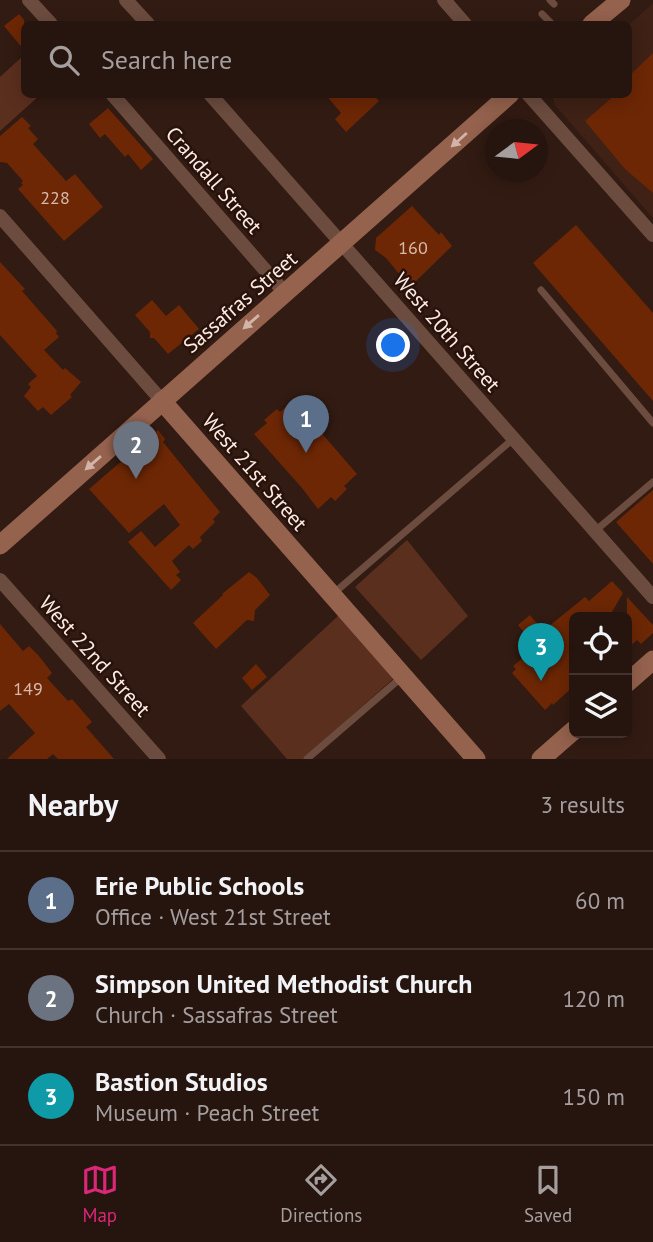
<!DOCTYPE html>
<meta charset="utf-8">
<style>
:root{--surface:#26140e;--page:#2e1d17;--text:#f1f3f6;--muted:#a49e9e;--line:#42332e;--accent:#db2777}
body{margin:0;font-family:"PT Sans",sans-serif;background:var(--page);color:var(--text)}
.controls{position:absolute;right:21px;bottom:21px;display:grid;overflow:hidden;border-radius:10px;box-shadow:0 4px 18px #0003}
.controls button{width:63px;height:63px;display:grid;place-items:center;padding:0;border:0;border-bottom:2px solid var(--line);background:var(--surface);color:var(--text);font:35px sans-serif}
.compass{position:absolute;left:485px;top:119px;width:63px;height:63px;border-radius:50%;background:var(--surface);box-shadow:0 4px 18px #0003;rotate:75deg}
.you{position:absolute;left:394px;top:346px;width:24px;height:24px;margin:-18px;border:5px solid #fff;border-radius:50%;background:#1a73e8;box-shadow:0 0 0 10px #1a73e833}
.badge{display:grid;place-items:center;width:46px;height:46px;border-radius:50%;background:var(--accent);color:#fff;font-size:23px;font-weight:700}
.pin{position:absolute;translate:-50% -58px;filter:drop-shadow(0 2px 4px #0008)}
.pin::after{content:'';position:absolute;top:37px;width:24px;height:21px;background:inherit;clip-path:polygon(0 0,100% 0,50% 100%)}
.list{margin:0;padding:0;list-style:none}
h2{display:flex;justify-content:space-between;align-items:center;height:91px;margin:0;padding:0 28px;font-size:30px}
h2 small{font-size:23px;font-weight:400;color:var(--muted)}
.list li{display:grid;grid-template-columns:46px 1fr auto;gap:21px;align-items:center;box-sizing:border-box;height:98px;padding:0 28px;border-top:2px solid var(--line)}
.list b{display:block;font-size:26px;white-space:nowrap}
.list p{margin:0;font-size:23px;white-space:nowrap;color:var(--muted)}
.list em{font-size:23px;font-style:normal;color:var(--muted)}
.icon{flex:none;width:38px;height:38px;fill:none;stroke:currentColor;stroke-width:2;stroke-linecap:round;stroke-linejoin:round}
.map{position:relative;flex:none;width:653px;height:759px;overflow:hidden}
.search{position:absolute;background:var(--surface);box-shadow:0 4px 18px #0003;left:21px;right:21px;top:21px;height:77px;display:flex;align-items:center;gap:18px;box-sizing:border-box;padding:0 24px;border-radius:10px;color:var(--muted);font-size:26px}
.sheet{height:385px;background:var(--surface)}
nav{display:flex;justify-content:space-around;align-items:center;box-sizing:border-box;height:98px;border-top:2px solid var(--line);background:var(--surface);font-size:19px;color:var(--muted)}
nav a{display:grid;justify-items:center;gap:4px}
nav .on{color:var(--accent)}
.map>svg:first-child{display:block}
</style>
<div class="map">
<svg width="653" height="759" viewBox="0 0 653 759">
<rect width="100%" height="100%" fill="#321b12"/>
<path fill="#3f2115" d="M653,3V218L555,105L552,95L628,94L629,25Z"/>
<path fill="#5b2f1e" d="M24,55V94L40,95L0,131V77Z
M407,540L468,616L421,660L355,587Z
M339,615L394,678L303,759H287L241,706Z"/>
<path fill="#6d2705" d="M19,14L24,20V50L4,26Z
M653,53V193L625,169L585,121L616,94H628V77Z
M325,94H373L379,101L346,132L335,119L341,113Z
M108,108L153,159L141,170L128,154L125,157L105,134L100,138L89,124Z
M22,117L31,126L28,128L38,139L33,144L66,181L75,174L103,207L64,241L18,189L23,185L21,183L23,181L7,163L0,162V136Z
M412,206L439,235L441,232L452,246L410,287L386,258L375,250L376,238Z
M576,225L653,313V401L533,263Z
M0,262L25,289L22,291L57,331L56,333L59,337L44,350L63,370L65,368L81,382L70,395L72,397L51,415L43,407L38,411L24,396L31,387L28,384L37,376L0,335Z
M152,300L166,316L179,305L199,329L168,354L154,338H150V332L135,315Z
M293,400L357,474L344,486L347,489L335,501L331,497L318,509L302,488L254,434L267,423L264,420L277,409L280,412Z
M158,430L165,439L163,442L220,512L213,519L215,522L200,537L202,541L193,549L189,545L172,561L180,572L176,575L181,580L171,590L128,542L141,531L155,547L180,525L164,504L129,533L89,489Z
M653,490V564L616,522Z
M249,572L257,578L270,595L255,610L254,621L247,620L216,649L193,623L223,595L222,594Z
M612,581L623,593L609,617H574V686L553,705L552,703L545,710L512,673L516,669L513,666L536,647L518,625L530,615L543,631L585,597L589,601Z
M627,597L653,625V633L641,644L637,640L627,649Z
M0,624L23,651L29,646L39,656L52,673L47,678L68,701L72,699L92,722L86,727L114,759H58L53,754L47,759H7L35,733L9,704L0,711Z
M256,664L267,677L252,690L242,678Z"/>
<g fill="none" stroke-linecap="round" stroke-linejoin="round">
<path stroke="#6c4c3f" stroke-width="7" d="M550,0L554,4
M542,14L552,24
M541,290L653,423
M595,531L653,482
M334,593L513,439
M307,759L403,676"/>
<path stroke="#6c4c3f" stroke-width="14" d="M29,0L51,24
M126,0L148,24
M444,0L465,24
M112,94L285,293
M210,94L653,597
M528,94L653,235
M0,216L162,401
M0,580L159,759"/>
<path stroke="#95624e" stroke-width="19" d="M592,24L621,0
M162,401L476,759
M0,545L510,94
M627,683L653,660
M541,759L574,730"/>
</g>
<defs><path id="oneway-solid" d="M-6-.8H1V-3.2L6.5 0L1 3.2V.8H-6Z" transform="scale(1.75)"/></defs>
<g fill="#d3b4a9">
<use href="#oneway-solid" transform="translate(459 140) rotate(138)"/>
<use href="#oneway-solid" transform="translate(251 322) rotate(139)"/>
<use href="#oneway-solid" transform="translate(93 463) rotate(139)"/>
</g>
<g text-anchor="middle" dominant-baseline="central" stroke-width="5" stroke-linejoin="round" paint-order="stroke">
<g font-size="18" fill="#d8baad">
<text x="55" y="197">228</text>
<text x="413" y="247">160</text>
<text x="28" y="688">149</text>
</g>
<g font-size="21" fill="#fcebe5" stroke="#281209">
<text transform="translate(214 180) rotate(49)">Crandall Street</text>
<text transform="translate(240 302) rotate(-41)">Sassafras Street</text>
<text transform="translate(447 332) rotate(49)">West 20th Street</text>
<text transform="translate(255 472) rotate(49)">West 21st Street</text>
<text transform="translate(95 656) rotate(48)">West 22nd Street</text>
</g>
</g>
</svg>
<div class="controls">
<button><svg class="icon" aria-label="locate" viewBox="0 0 24 24"><circle cx="12" cy="12" r="6"/><path d="M12 2v4M12 18v4M2 12h4M18 12h4"/></svg></button>
<button><svg class="icon" aria-label="layers" viewBox="0 0 24 24"><path d="M12 4l9 5-9 5-9-5zM3 14l9 5 9-5"/></svg></button>
</div>
<svg class="compass" viewBox="-18 -18 36 36"><path d="M0-13l5 13h-10z" fill="#e53935"/><path d="M0 13l5-13h-10z" fill="#a49e9e"/></svg>
<div class="you"></div>
<div class="pin badge" style="left:306px;top:453px;background:#5c6f8a">1</div>
<div class="pin badge" style="left:136px;top:479px;background:#6b7280">2</div>
<div class="pin badge" style="left:541px;top:681px;background:#0f9aa8">3</div>
<div class="search"><svg class="icon" aria-label="search" viewBox="0 0 24 24"><circle cx="10" cy="10" r="6"/><path d="M15 15l6 6"/></svg>Search here</div>
</div>
<section class="sheet">
<h2>Nearby<small>3 results</small></h2>
<ul class="list">
<li><span class="badge" style="background:#5c6f8a">1</span><div><b>Erie Public Schools</b><p>Office · West 21st Street</p></div><em>60 m</em></li>
<li><span class="badge" style="background:#6b7280">2</span><div><b>Simpson United Methodist Church</b><p>Church · Sassafras Street</p></div><em>120 m</em></li>
<li><span class="badge" style="background:#0f9aa8">3</span><div><b>Bastion Studios</b><p>Museum · Peach Street</p></div><em>150 m</em></li>
</ul>
</section>
<nav>
<a class="on"><svg class="icon" aria-label="map" viewBox="0 0 24 24"><path d="M3 6l6-2 6 2 6-2v14l-6 2-6-2-6 2zM9 4v14M15 6v14"/></svg>Map</a>
<a><svg class="icon" aria-label="directions" viewBox="0 0 24 24"><path d="M12 3l9 9-9 9-9-9zM9 14v-3h6M13 9l2 2-2 2"/></svg>Directions</a>
<a><svg class="icon" aria-label="saved" viewBox="0 0 24 24"><path d="M7 4h10v16l-5-4-5 4z"/></svg>Saved</a>
</nav>
